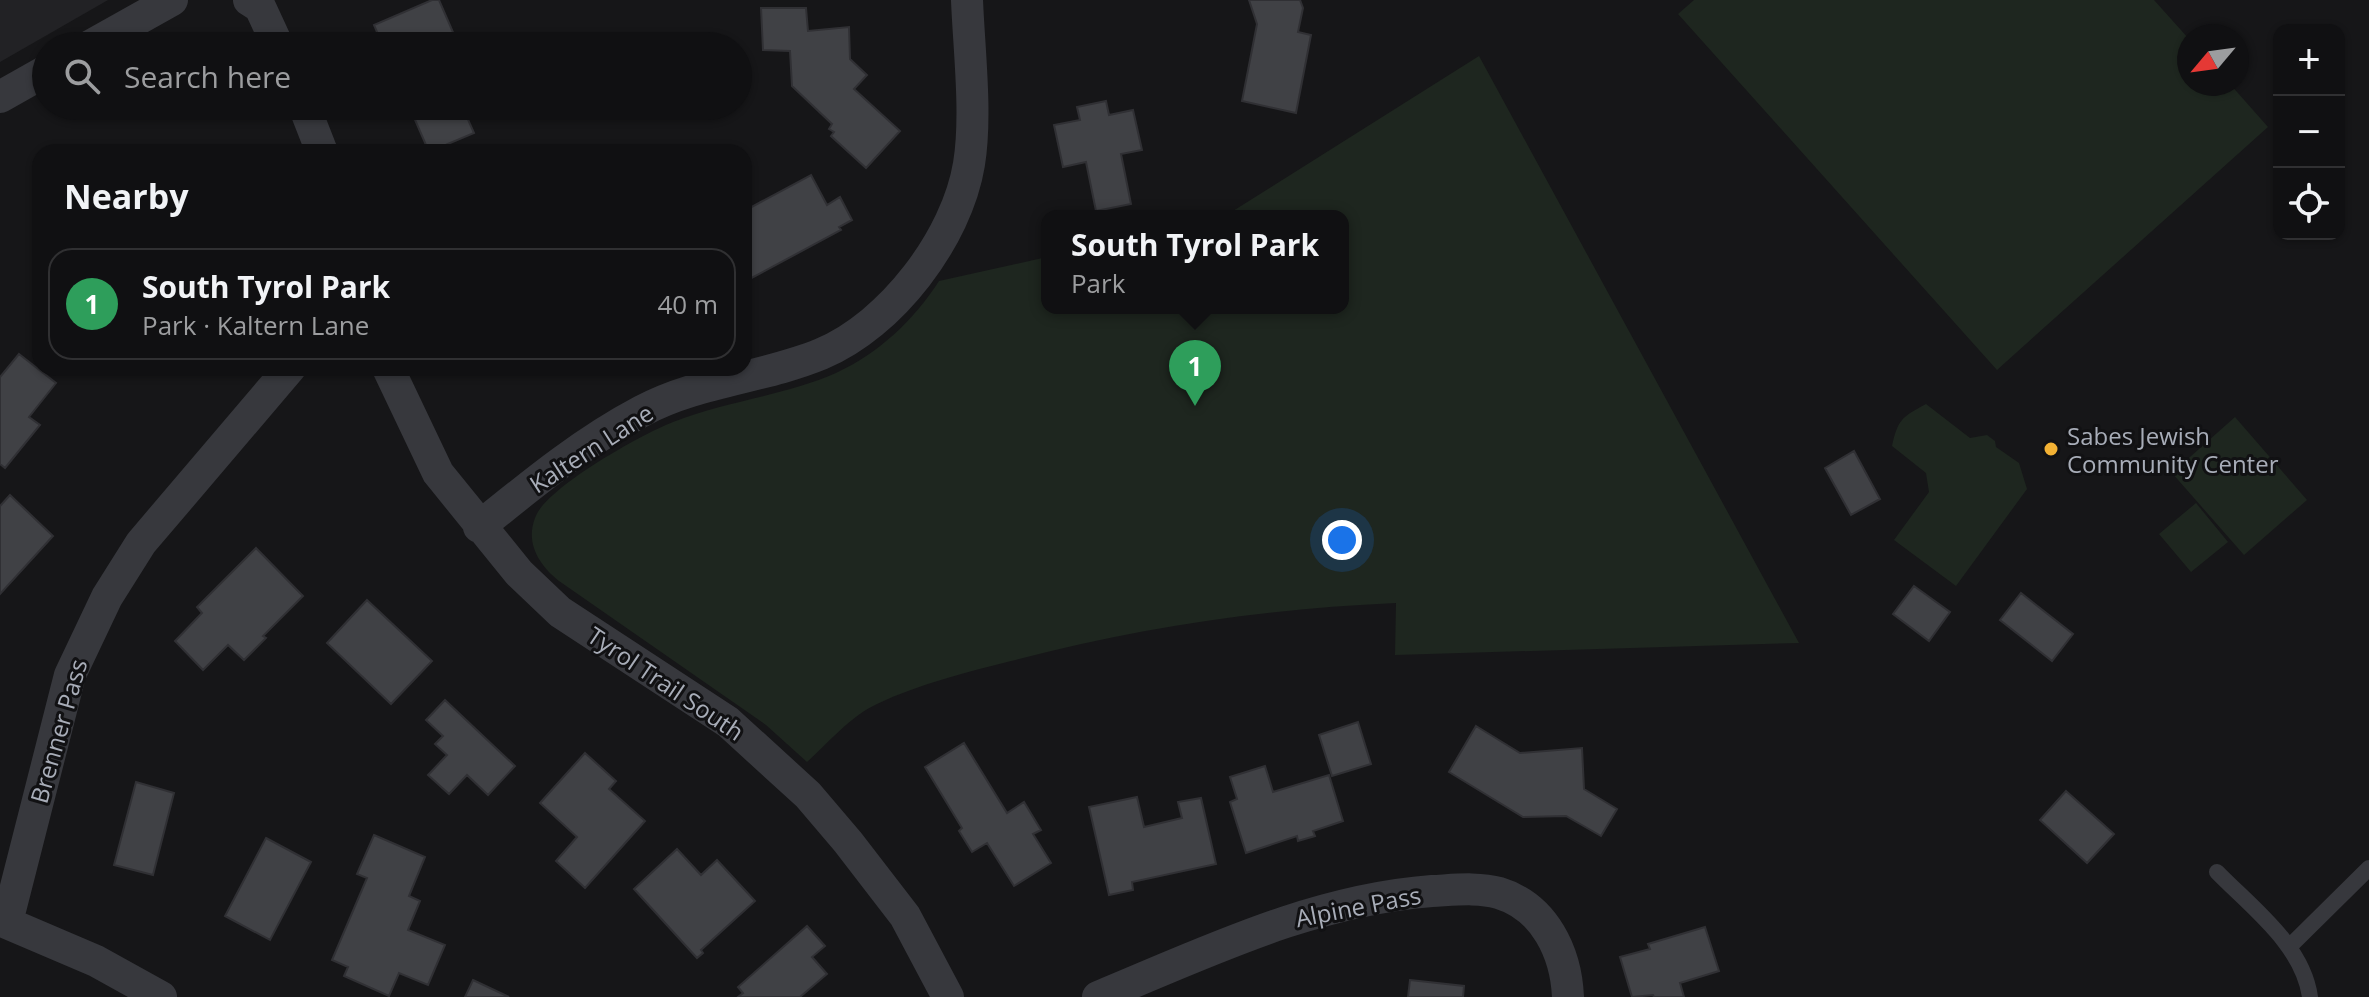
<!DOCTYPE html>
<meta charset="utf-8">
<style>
:root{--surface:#101012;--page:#1e1e20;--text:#f1f3f6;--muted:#9c9d9f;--line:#303032;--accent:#db2777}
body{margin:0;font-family:"Open Sans",sans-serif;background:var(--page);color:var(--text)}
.controls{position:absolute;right:24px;top:24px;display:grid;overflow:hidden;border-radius:16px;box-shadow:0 2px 6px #0004}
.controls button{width:72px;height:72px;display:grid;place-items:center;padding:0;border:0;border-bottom:2px solid var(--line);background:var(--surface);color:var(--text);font:40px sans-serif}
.compass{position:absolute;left:2177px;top:24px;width:72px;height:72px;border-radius:50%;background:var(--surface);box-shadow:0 2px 6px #0004;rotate:241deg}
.you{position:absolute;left:1342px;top:540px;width:28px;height:28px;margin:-20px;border:6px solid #fff;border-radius:50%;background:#1a73e8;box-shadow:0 0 0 12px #1a73e833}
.badge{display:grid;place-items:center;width:52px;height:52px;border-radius:50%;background:var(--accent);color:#fff;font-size:26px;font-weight:700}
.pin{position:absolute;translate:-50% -66px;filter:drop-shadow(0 2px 4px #0008)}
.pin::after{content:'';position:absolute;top:42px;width:28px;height:24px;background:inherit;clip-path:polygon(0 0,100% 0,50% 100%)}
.popup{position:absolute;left:1041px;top:210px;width:308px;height:104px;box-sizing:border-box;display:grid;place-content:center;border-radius:16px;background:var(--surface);filter:drop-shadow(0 2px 6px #0005);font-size:26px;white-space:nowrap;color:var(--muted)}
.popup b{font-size:30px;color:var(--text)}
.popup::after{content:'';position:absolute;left:50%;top:100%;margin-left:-16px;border:16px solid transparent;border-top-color:var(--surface)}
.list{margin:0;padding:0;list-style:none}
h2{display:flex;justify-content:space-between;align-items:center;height:104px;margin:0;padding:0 32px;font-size:34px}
h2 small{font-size:26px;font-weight:400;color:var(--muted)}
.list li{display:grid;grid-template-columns:52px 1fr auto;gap:24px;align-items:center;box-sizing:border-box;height:112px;margin:0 16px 16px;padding:0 16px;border:2px solid var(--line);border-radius:24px}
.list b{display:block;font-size:30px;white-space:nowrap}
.list p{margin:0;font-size:26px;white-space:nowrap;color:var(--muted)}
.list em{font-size:26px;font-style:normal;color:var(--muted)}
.icon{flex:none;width:44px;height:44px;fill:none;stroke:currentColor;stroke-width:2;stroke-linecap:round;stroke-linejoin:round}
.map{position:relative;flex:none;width:2369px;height:997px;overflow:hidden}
.search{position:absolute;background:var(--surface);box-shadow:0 2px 6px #0004;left:32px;top:32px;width:720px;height:88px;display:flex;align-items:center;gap:20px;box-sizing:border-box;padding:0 28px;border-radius:44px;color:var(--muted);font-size:30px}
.panel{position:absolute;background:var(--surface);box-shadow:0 2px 6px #0004;left:32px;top:144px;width:720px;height:232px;border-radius:24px}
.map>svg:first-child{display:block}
</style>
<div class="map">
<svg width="2369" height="997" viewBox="0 0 2369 997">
<rect width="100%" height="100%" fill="#161618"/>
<path fill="#222225" d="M0,0H108L0,62Z"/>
<path fill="#1e261f" d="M1694,0H2154L2189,39V84H2230L2268,127L1997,370L1678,14Z
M1479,56L1799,643L1395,655L1396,603C1263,609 1139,627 1011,661C967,672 919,684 877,704C851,716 829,742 807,762L766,725L559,581C540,566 525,544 535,518C545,488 642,434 673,422C725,401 784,396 836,373C879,353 914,320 939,281L1047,257V308H1343V216H1225Z
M1926,404L1970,438L1987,435L1995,441L1996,447L2019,463L2027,489L1956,586L1894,540L1929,492L1926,473L1892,446C1898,419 1902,417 1926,404Z
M2235,417L2307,500L2244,555L2172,473Z
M2196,503L2228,542L2191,572L2159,534Z"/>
<path fill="#404145" stroke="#303034" stroke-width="2" d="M432,0H439L459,46H383L374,25Z
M1249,0H1300L1303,8L1298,32L1311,35L1296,113L1242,101L1257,24Z
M761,8H806L808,31L849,27L850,59L867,75L854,89L900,131L866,168L831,136L834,132L829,129L832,124L792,86L790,51L763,50Z
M1106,101L1109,115L1133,110L1142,150L1121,154L1131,204L1096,211L1086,162L1063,167L1054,125L1080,120L1077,107Z
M409,106H462L474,133L429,152Z
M811,175L827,205L840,197L852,220L839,227L841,230L744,282V211Z
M19,354L56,383L29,417L40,425L5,468L0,464V377Z
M1854,451L1880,499L1851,515L1825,468Z
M10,495L53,536L0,594V506Z
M256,548L303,596L263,636L266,638L244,660L228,645L203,670L175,641L202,613L197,607Z
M1914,586L1950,612L1929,641L1893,614Z
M2021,593L2073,634L2052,661L2000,620Z
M367,600L432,661L391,704L327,643Z
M445,700L515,766L488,795L467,775L449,794L428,775L447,755L435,744L443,736L426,720Z
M1358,722L1371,764L1332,776L1319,735Z
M1476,726L1520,753L1582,748L1584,789L1617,809L1601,836L1566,816L1523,817L1449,772Z
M964,743L1007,813L1024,802L1041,830L1033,834L1051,863L1014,886L987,843L972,852L959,831L962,828L925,767Z
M585,753L616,781L609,789L645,821L585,888L556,861L577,837L540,803Z
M1265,766L1273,792L1329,775L1343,821L1313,831L1315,836L1298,841L1297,836L1246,853L1230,802L1237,799L1230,777Z
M136,782L174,793L153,875L114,865Z
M2066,791L2114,834L2087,863L2040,820Z
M1137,797L1144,827L1182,818L1178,802L1201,798L1216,864L1132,882L1133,890L1109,895L1089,807Z
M374,835L425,857L409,896L420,901L408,930L445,945L428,985L399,973L389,996L344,976L348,967L332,960L367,878L357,874Z
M266,838L311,862L270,940L225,916Z
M677,849L701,875L717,860L755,901L701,950L703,953L697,958L634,889Z
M807,926L825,946L812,957L827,974L800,997H738L743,993L738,987Z
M1705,927L1719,971L1680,983L1684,997H1654L1653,995L1632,997L1620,957L1650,949L1648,944Z
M473,980L509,997H465Z
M1410,980L1464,986L1463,997H1408Z"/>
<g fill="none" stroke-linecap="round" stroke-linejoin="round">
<path stroke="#37383d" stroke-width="16" d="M2217,872C2251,907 2303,945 2310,997
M2289,947L2369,868"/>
<path stroke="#37383d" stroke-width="32" d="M249,0L260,7L278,46
M90,46L172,0
M0,97L46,71
M304,106L322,152
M388,368L438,473L519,573L560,612L728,722L808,795L848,842L905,916L948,997
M479,527C531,485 583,442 642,411C698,381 763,378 821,354C891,325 957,238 969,164C977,115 969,50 967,0
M0,920L96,961L161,997
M7,922L70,675L107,597L141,543L290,368
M1098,997C1207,952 1313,900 1432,891C1454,890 1478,887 1499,893C1545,907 1566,953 1568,997"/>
</g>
<circle fill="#f2b134" stroke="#111113" stroke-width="3" cx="2051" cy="449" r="8"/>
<g text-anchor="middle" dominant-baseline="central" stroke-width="6" stroke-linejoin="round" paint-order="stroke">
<g font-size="24" fill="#a8adb8" stroke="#111113" text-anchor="start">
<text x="2067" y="435">Sabes Jewish<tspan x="2067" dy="28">Community Center</tspan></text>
</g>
<g font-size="24" fill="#a8adb8" stroke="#111113">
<text transform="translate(591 448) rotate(-33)">Kaltern Lane</text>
<text transform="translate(666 683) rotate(34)">Tyrol Trail South</text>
<text transform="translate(58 731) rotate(-74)">Brenner Pass</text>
<text transform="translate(1358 906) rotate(-11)">Alpine Pass</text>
</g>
</g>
</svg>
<div class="controls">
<button>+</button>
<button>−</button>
<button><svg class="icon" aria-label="locate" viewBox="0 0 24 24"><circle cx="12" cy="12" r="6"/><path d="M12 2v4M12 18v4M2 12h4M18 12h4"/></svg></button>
</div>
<svg class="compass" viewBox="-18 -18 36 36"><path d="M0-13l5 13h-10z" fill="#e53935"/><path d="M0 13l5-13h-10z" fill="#9c9d9f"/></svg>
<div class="you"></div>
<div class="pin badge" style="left:1195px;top:406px;background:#2e9e5b">1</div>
<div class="popup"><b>South Tyrol Park</b>Park</div>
<div class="search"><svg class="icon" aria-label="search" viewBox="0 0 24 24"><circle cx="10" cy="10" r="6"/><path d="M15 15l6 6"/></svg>Search here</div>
<section class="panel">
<h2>Nearby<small></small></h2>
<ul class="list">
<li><span class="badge" style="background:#2e9e5b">1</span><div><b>South Tyrol Park</b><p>Park · Kaltern Lane</p></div><em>40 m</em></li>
</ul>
</section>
</div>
